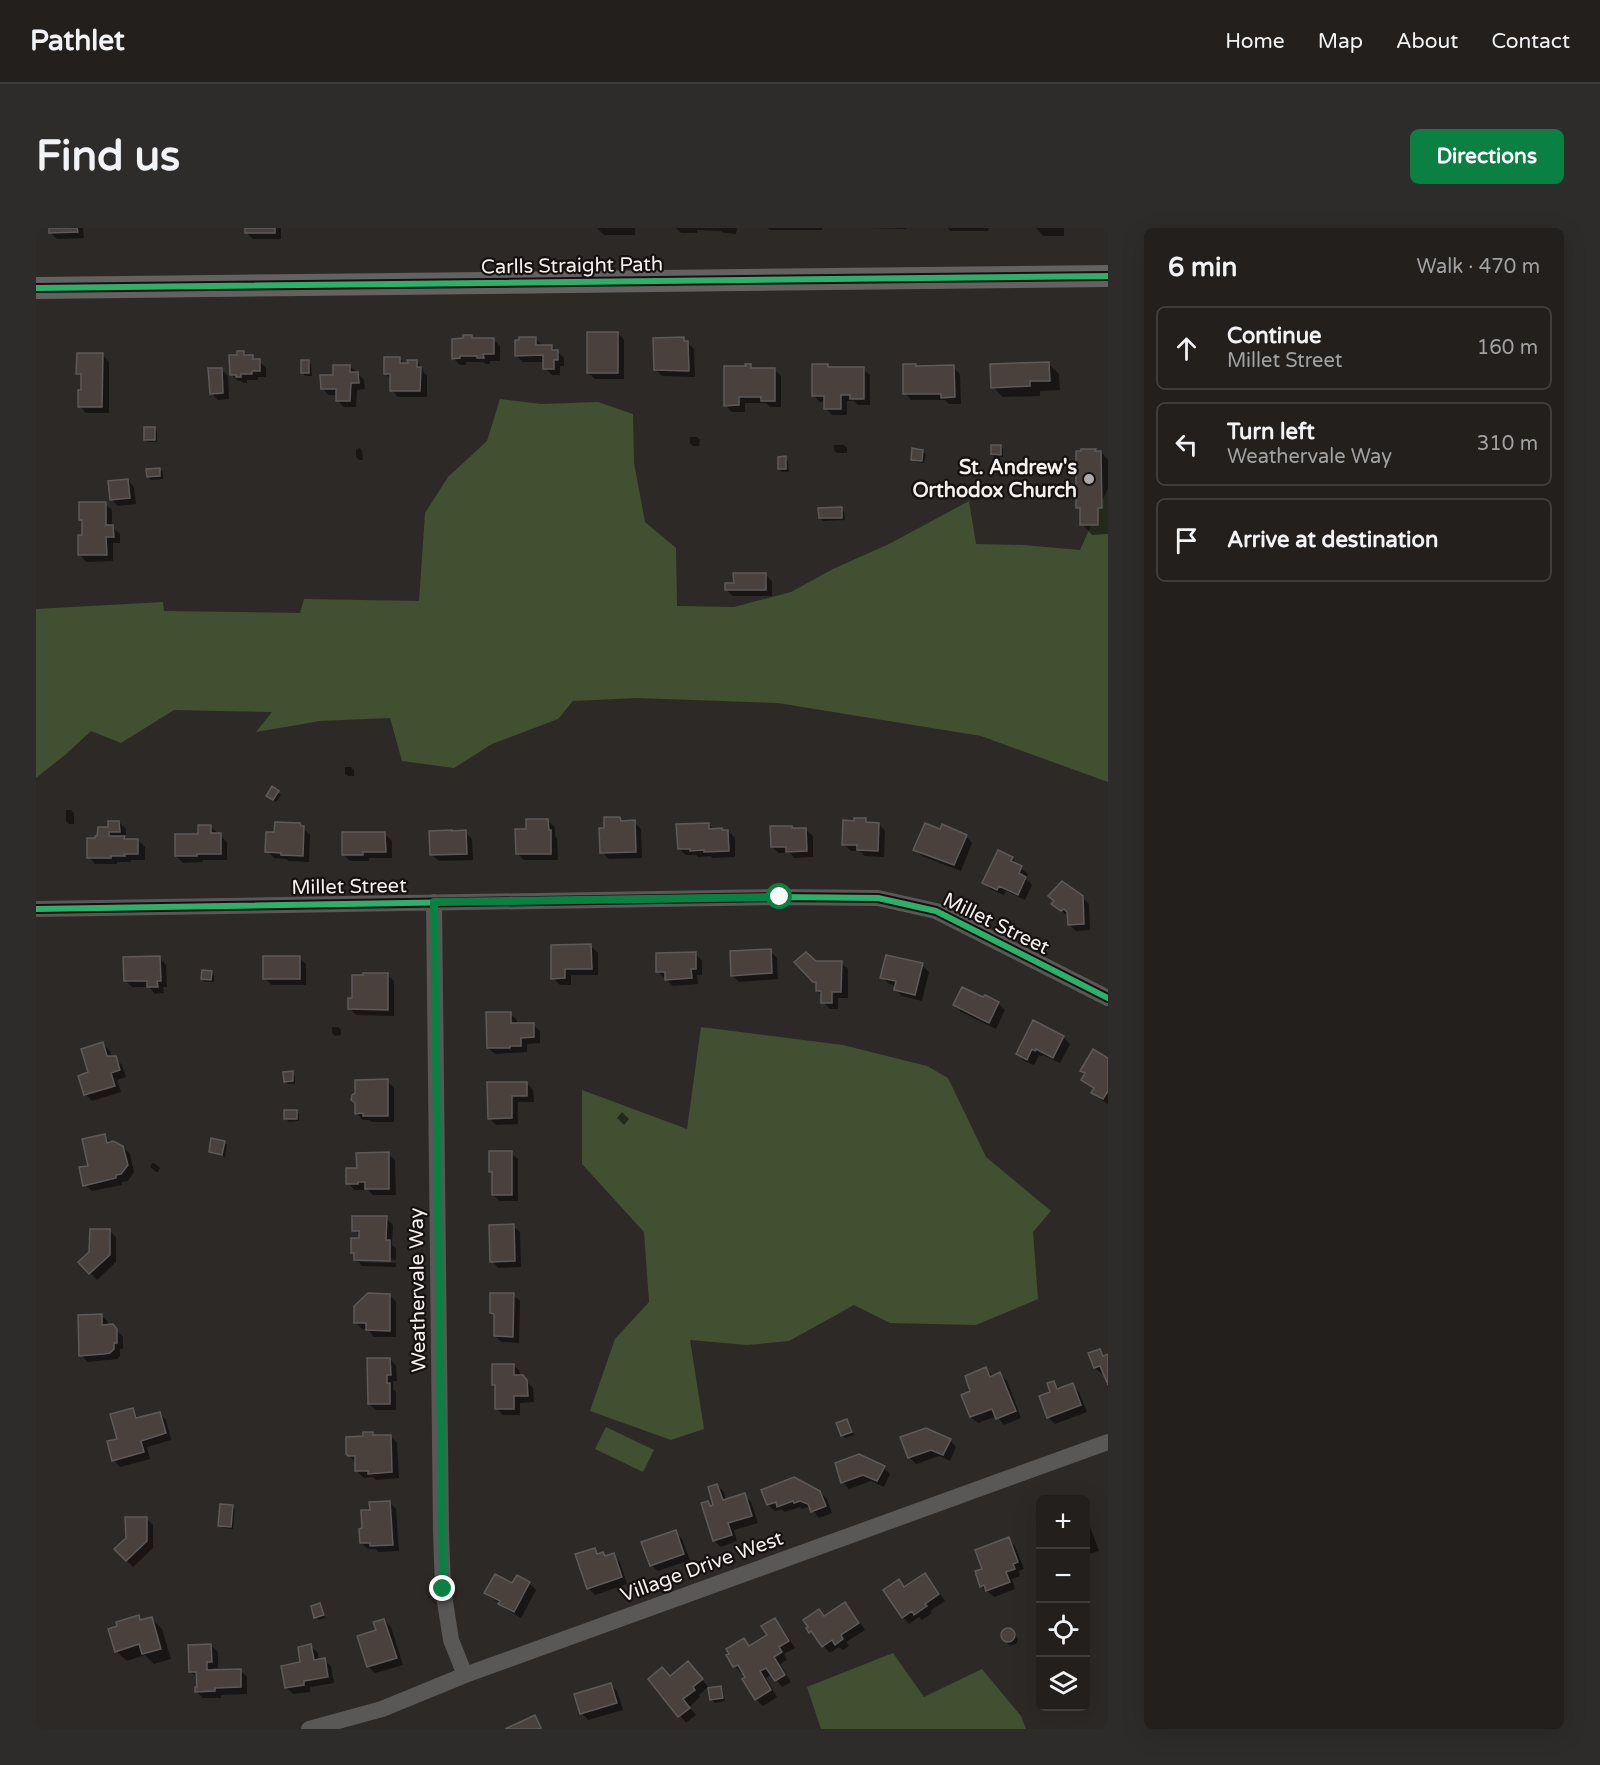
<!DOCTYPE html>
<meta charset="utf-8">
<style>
:root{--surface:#221f1d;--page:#2e2c2a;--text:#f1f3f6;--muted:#a2a2a4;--line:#3f3d3b;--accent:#0b8043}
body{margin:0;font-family:"Varela Round",sans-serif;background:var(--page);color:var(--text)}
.controls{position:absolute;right:18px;bottom:18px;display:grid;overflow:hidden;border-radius:9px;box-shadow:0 6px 24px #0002}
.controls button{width:54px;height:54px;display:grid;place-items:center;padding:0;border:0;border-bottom:2px solid var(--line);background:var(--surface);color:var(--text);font:30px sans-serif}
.stop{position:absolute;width:18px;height:18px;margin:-14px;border:4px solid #0b8043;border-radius:50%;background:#fff}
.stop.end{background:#0b8043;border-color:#fff;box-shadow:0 2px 6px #0008}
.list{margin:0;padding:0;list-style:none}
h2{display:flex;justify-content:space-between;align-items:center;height:78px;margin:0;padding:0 24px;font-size:26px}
h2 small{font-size:20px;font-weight:400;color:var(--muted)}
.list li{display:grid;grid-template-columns:39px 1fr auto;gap:18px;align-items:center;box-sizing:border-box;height:84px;margin:0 12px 12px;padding:0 12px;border:2px solid var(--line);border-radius:9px}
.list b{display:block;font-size:22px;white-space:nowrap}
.list p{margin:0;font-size:20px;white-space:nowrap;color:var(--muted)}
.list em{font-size:20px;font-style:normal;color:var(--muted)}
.icon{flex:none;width:33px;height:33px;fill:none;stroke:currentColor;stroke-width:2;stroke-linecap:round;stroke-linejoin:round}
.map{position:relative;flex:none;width:1072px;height:1501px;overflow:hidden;border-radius:9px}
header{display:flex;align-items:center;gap:36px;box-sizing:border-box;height:84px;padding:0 30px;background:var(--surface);border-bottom:2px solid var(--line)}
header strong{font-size:28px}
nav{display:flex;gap:33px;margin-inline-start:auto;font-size:21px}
.intro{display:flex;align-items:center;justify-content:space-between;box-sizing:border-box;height:144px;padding:0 36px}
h1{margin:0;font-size:42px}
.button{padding:15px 27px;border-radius:9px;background:var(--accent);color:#fff;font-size:21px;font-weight:700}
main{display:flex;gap:36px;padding:0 36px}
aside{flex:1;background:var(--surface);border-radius:9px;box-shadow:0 6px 24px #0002}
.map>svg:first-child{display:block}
</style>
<header>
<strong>Pathlet</strong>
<nav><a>Home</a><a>Map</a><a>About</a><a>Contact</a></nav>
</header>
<div class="intro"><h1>Find us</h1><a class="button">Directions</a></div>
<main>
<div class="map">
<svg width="1072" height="1501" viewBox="0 0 1072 1501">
<rect width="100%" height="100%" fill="#2d2927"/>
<path fill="#425032" d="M464,171L505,176L562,174L597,186L598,235L609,294L640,320L641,378L698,379L755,364L797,341L853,316L933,273L940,316L987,317L1044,322L1072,260V554L945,508L742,475L601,470L537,473L522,491L456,516L418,540L366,533L354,490L284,493L220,504L236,484L138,482L85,515L55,503L29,527L0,550V381L127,374L128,383L264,385L268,371L383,373L389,285L412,249L451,213Z
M665,799L807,817L891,838L912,850L950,929L1015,983L997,1004L1002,1071L940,1097L854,1095L818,1077L753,1113L711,1117L654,1112L668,1201L635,1212L554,1183L579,1111L613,1074L608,1004L546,936V862L651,901Z
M570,1199L618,1222L607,1244L559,1221Z
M857,1425L888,1469L946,1441L985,1488L990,1501H785L771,1459Z"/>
<path fill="#0007" d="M14,0H47L48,10L21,11L14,4Z
M211,0H245V11H217L211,5Z
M561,0H599V7H568Z
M640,0H701L700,6L688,5L685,3L661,2V5H645Z
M731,0H786V2H734Z
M834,0H870V1Z
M912,0H953L952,3H914Z
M1000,0H1028V8H1007Z
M582,105L588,112V151H559L552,145Z
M435,109L438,112L457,111L464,118V133H454V136H450L447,134H430V137H424L417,130Z
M500,111L507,118H516L528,130V138H524V147H516L509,140V134H487L480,128Z
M647,111L658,121L659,149L626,148L619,141Z
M207,124L212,128H217L221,133H223L230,140V149H222V152H211V155H208L205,153H202L195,146L203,129Z
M67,127L73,134V185H50L44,178L46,150L42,146Z
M364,131L369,136L381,134L387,141V144L391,147V169H362L356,162V152L349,145Z
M272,133L275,136L276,148H269L267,145Z
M1013,136L1023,146L1024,162L1004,163V168L967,169L957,159Z
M714,137L718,142L738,141L745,148V179H734L730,175H709V184H696L689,177L711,139Z
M791,137L795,141H827L834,147V177H822L818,173H811V187H796L790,180V174H784L777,167Z
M880,137L882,139H917L924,146L925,176H913L909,172H875L869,165Z
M314,138L328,152L329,161L321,162L320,179H308L301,172V167H293L286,160Z
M185,141L192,148L193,171L182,172L175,165Z
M118,200L121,203V214H112L109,211Z
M654,209H661L664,212L663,218H657L654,215Z
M798,217H808L811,220V225H801L798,222Z
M965,218L967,221V229H959L956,226Z
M324,220L326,223L327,232H323L320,229V221Z
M1059,222L1061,224H1065L1072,232V306L1056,307L1046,296V283L1041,279Z
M887,223L890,226L888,235L880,234L877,231Z
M749,230L752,233L753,244H746L743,241Z
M124,241L127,244V251L115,252L112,249Z
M92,252L98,259L100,276L82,278L75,271Z
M69,276L76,282V299L84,306V315H77V333L50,334L44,327L48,309V294L45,292Z
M805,281L808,284L809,292L787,293L784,290Z
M729,346L736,353V368H697L690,362L699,356Z
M309,539H315L318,542V548H312L309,546Z
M242,564L245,567L240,574L231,568Z
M30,582H35L38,585V596H33L30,593Z
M584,590L588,594H598L605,601L606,630L573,631L566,624L570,601Z
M829,592L834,596H843L849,603L848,629L829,628L824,623H815L808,616L819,594Z
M512,593L519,599V608L521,610L522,632H488L481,625L492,603Z
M83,594L90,601V611L102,612L109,619V632H95V634H81V636H59L53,629L60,612Z
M263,596L274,607L273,634L253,633L250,631L238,630L231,623L240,606Z
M672,596L678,602L692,603L699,610V629L676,630L675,628L662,629L660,627H650L643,621Z
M175,599L191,614V632H167V634L147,635L140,628Z
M757,602H770L777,608V629L758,630L754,625H743L736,619Z
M905,603L930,608L936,615L925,643L886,628L879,622Z
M429,604L436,611L437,632L403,633L396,627Z
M349,606L356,613V630H333V633H314L307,626Z
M976,630L982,638L992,646L990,651L996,657L989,672L970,663L968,667L954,661L948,654Z
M1046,669L1053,676L1054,702L1040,703L1033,696V689L1017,676L1019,673Z
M555,718L562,725V747H535V757H524L517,750Z
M734,723L741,730L742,751L703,754L696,747Z
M660,726L666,733V747H661L662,756L637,758L622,744Z
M123,730L130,737L131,759H127L128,765L119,766L113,759H96L90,753Z
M263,730L270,736V757H236L229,751Z
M760,734L805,735L812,741V770H802V781H794L787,774V768L781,763L782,757Z
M886,737L893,744L886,773L866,768L859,761L860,758L853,756L846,749Z
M175,744L178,747V754H169L166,751Z
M351,747L358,753V788L320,787L314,780Z
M962,775L969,782L960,801L925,784L919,777Z
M474,786L481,792V797L497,796L504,803V815L491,816V824L459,826L452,820Z
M296,799H302L305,802V807L299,808L296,805Z
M1027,809L1034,816L1024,835L1007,827L1006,828L1003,827L998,837L988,833L982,826Z
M67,816L74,823L76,829L79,830L86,837L90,849L81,852L85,864L56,873L49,866L54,845Z
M1057,823L1072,831V876L1064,871L1057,864L1059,862L1047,852L1050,846L1046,842Z
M256,845L259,848V856H252L249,853Z
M351,853L358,860V894H336L333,892H327L320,885Z
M491,855L497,862L498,874H482V896L460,897L453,890V856Z
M260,883L263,886V893L253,894L250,891Z
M586,884L593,891L588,897L581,890Z
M68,908L76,915L87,919L94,926L98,944L92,953L86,954V957L56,963L49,957L54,939Z
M188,914L191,917L189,929L177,926L174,924Z
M475,925L482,931V973H464L457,967L458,947L454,943Z
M352,926L359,932L360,967H337L328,958V962H319L312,955L322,942Z
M116,935H118L124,940L122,944H120L114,939Z
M350,990L357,997L356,1017L360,1020V1032L321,1030L324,1034L360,1035V1039L326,1038L320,1031V1028L317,1025L324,1012V1008L318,1002Z
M477,998L484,1004L485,1039L462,1040L456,1033Z
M74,1003L80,1009V1034L61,1052L45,1034Z
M354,1067L360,1074V1109H338L332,1101H326L319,1094Z
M477,1067L484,1073L483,1115L466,1114L459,1108L460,1089L455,1085Z
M65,1087L72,1094V1098H76L87,1109V1121H84V1128L81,1131L52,1134L45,1127Z
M1064,1123L1070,1128L1072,1127V1153L1069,1145L1066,1146L1059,1140Z
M354,1131L360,1138L361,1153H357V1161L360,1164V1182H340L333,1176Z
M478,1137L484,1144V1149H486L497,1160L498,1174L484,1175V1187H467L460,1180V1159L457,1156Z
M950,1141L958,1149L964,1146L971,1153L985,1190L968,1197L961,1188L942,1195L935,1189L927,1167L936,1164Z
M1017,1154L1024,1161L1036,1157L1043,1164L1051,1184L1019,1196L1012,1189Z
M96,1182L104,1191L123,1185L130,1192L135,1212L111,1219L114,1231L84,1239L78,1232L83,1212Z
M811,1193L814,1196L818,1207L809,1210L806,1207Z
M337,1206L340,1209L355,1208L361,1215L363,1250L340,1252L337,1249L328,1250L321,1243L320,1234L311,1226L328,1210Z
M914,1212L920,1219L914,1233L903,1228L880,1236L873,1229Z
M848,1240L854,1246L848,1259L835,1253L813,1261L807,1254Z
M681,1257L688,1264L690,1273L708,1267L715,1274L722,1295L698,1302L701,1313L685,1319L678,1312L672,1275L676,1279L679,1278Z
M727,1263L784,1264L791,1271L796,1285L783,1290L775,1280L772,1279L766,1281L764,1279L749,1284L745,1281L739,1283L732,1277Z
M353,1274L360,1281L363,1323L342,1324L340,1321H332L325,1315L335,1283Z
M196,1278L199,1281L197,1301L187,1300L184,1297Z
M110,1290L117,1297V1320L97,1339L80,1321Z
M1050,1290L1052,1293L1063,1323L1050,1327Z
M639,1304L646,1311L654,1332L622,1343L615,1337Z
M973,1311L979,1318L988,1341L983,1343L984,1348L976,1351L979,1361L958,1369L945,1358L948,1342Z
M558,1321L564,1327L570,1329L577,1327L584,1334L591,1356L559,1367L552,1360Z
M889,1347L896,1354L909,1373L894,1383L896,1385L886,1392L883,1389L873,1396L867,1389L863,1353L870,1360Z
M481,1349L493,1355L500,1362L485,1390L471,1382L450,1365L477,1357Z
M809,1376L816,1383L829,1402L810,1414L813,1418L807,1422L803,1419L794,1425L774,1404L789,1389Z
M283,1377L286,1380L290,1390L283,1392L280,1389Z
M102,1389L106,1393L115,1390L126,1401L135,1431L118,1436L109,1427L91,1433L80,1423Z
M738,1391L745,1398L759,1420L748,1426L751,1432L744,1436L755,1454L746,1459L736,1446L730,1450L741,1469L727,1478L720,1471L708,1444L705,1445L699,1438L692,1428L708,1412L715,1418L733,1407Z
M348,1392L355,1399L367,1437L339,1445L332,1438L342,1403Z
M971,1402H976L982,1411L981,1415L977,1417H973L967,1409V1404Z
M175,1417L182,1424V1440H177V1443L204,1442L211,1449V1466L185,1467V1470H167L161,1464L162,1461V1451L155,1444Z
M275,1418L282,1425L283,1433L288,1432L295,1438L298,1455L274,1459V1464L257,1466L251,1460Z
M659,1442L672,1459L663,1467L664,1469L653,1479L660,1487L650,1495L614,1451L634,1450Z
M575,1457L581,1463L587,1482L552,1492L546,1485Z
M684,1459L687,1462L689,1473L679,1475L676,1472Z"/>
<path fill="#4a413d" stroke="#5e5a59" stroke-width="1.5" d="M13,0H41L42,4L13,5Z
M209,0H239V5H209Z
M551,104H582V145H551Z
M427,107H436V110H458V126H447L448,130H441V128H424V130L416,131V111L427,110Z
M483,109H500V117H516V122H522V132H518V141H507V127L479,128V112H483Z
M648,109V113H652L653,143L618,142L617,110Z
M201,123H208V127H217V131H224V143H216V146H205V149H200V147H194L193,127H201Z
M41,125H67L66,179H42V162H45V146H40Z
M348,129H364V135H372L371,132H381V139H385L384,163H354V146H348Z
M265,132H273V145H265Z
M1013,134L1014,153H994V158L955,160L954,136Z
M709,136H715V140H739V173H725V169H703V177L688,178V138H710Z
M776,136H792V139H828V171H814V167H805V181H788V168H776Z
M867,136H880V138L918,137L919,169L905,170V166H867Z
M297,137H314V144H322L323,155H315L314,173H300V161H285L284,147H297Z
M172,140H186L187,165L174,166Z
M108,199H119V212H108Z
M955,217H965V227L955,226Z
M876,220L887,222L886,233L875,232Z
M1045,221H1060L1059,223H1065L1066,280H1062V297H1044V280H1040V223H1045Z
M750,228V241H742V229Z
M124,240V248L111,249L110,241Z
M92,251L94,270L74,272L72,253Z
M43,274H70V297H77L78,309H70L71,327H42V307H46V292H43Z
M806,279V290H783L782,280Z
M697,345H730V362H689V355H698Z
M236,558L243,563L237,572L230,568Z
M568,589H584L585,593L599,592L600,624L564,625L563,600H568Z
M818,590H830V594L843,595L842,623L821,622V617H806L807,592L818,593Z
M490,591H512L513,602H515V626H480L479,601H490Z
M72,593H83L84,604H73V608H89L88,611H102V626H88L89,628H75V630H51V610H59V608H61L62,599H72Z
M239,594L264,595L265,598H268L267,628L245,627V625L229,624L230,604H238Z
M673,595V601L686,600V602H692L693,623L668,624V622L654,623V621H642L640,596Z
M889,595L904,601L906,596L931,607L918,637L877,622Z
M162,597H175V605H185V626H161V628H139V606H162Z
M734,598H756V600H770L771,623L750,624V619H735Z
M416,602V603L430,602L431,626L394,627L393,603Z
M306,604H349L350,624H327V627H306Z
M962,622L977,629L975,633L986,638L983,645L990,649L982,667L963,658L961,662L946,655Z
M1026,653L1047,668L1048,696L1032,697L1031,684L1028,681L1025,683L1015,676L1018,673L1012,668Z
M555,716L556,741H529V750L515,751V717Z
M735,721L736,745L695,748L694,723Z
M660,724V741H655L656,750L629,752V744H620V725Z
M770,724L780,733H806L805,764H796V775H785V763H780V754H777L758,734Z
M850,727L887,735L879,767L858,762L860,753L844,750Z
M124,728L125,753H121L122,759H111V753H88L87,729Z
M227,728H264V751H227Z
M166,742L176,743L175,752L165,751Z
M327,745H352V782L312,781V770H316V747H327Z
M926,759L947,769L949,767L963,774L953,795L917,777Z
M450,784H475V795H498V809L485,810V818H474V820H451Z
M997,792L1028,808L1017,830L1000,821L999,823L996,821L991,832L980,826Z
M67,814L71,828H80L84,842L75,845L79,858L48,867L42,848L52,844L45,821Z
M1057,821L1072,830V863L1067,871L1055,865L1058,860L1045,852L1049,845L1044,843Z
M257,843V853L248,854L247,844Z
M352,851V888H327V885L319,886V875L315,872L316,867L319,865V852Z
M451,854H491V868H476V890L452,891Z
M248,882H261V891H248Z
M69,906L71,915L77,913L87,918L92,937L85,946L80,947V950L47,958L43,939L52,938L46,911Z
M175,910L189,913L186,927L173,924Z
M453,923H476V967H456V944H453Z
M353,924V961H329V954H322V956H310V940H321L320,925Z
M316,988H351L350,1012H354V1033L318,1032V1025H315V1010H323V1003H316Z
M478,996L479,1033L454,1034L453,997Z
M54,1001H74V1027L53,1046L42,1034L53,1024Z
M332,1065L354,1066V1103L330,1102V1095H318V1078Z
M454,1065H478L477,1109L458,1108V1086L454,1085Z
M66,1086V1097L77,1096L81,1101V1115H78V1121L74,1125L68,1126L43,1128L42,1087Z
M1064,1121L1067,1128L1072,1126V1157L1064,1138L1058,1140L1052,1125Z
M331,1130H354L355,1147H351V1155H354V1176H332Z
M456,1136H478V1147H487L491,1152L492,1168H478V1181H459V1157H456Z
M950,1139L954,1149L964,1144L980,1183L960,1191L956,1181L934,1189L925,1167L934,1163L929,1148Z
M1018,1153L1021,1161L1037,1155L1045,1177L1011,1190L1003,1168L1014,1164L1011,1155Z
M97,1180L100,1190L124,1184L130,1205L105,1213L108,1224L76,1233L71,1213L81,1211L74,1186Z
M811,1191L816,1204L805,1208L800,1195Z
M890,1200L915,1211L907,1227L895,1222L872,1230L864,1209Z
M327,1204H337V1207H355L356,1244L332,1246V1243H319V1228H312L310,1226V1209L327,1208Z
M823,1226L849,1238L841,1253L827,1247L805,1255L799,1235Z
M758,1249L784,1263L790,1278L775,1284L772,1276L764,1273L758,1275L757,1273L741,1279L740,1274L731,1277L725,1262Z
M681,1256L687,1272L709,1265L716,1288L692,1295L696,1307L677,1313L665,1275L672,1273L674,1278L677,1277L672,1259Z
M354,1273L357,1317L334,1318V1315H324L323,1301L326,1300L325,1282H334L333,1274Z
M184,1276L197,1277L195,1299L182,1298Z
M89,1289H111V1313L90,1333L78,1321L90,1310Z
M640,1302L648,1326L614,1338L605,1314Z
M973,1309L982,1334L977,1336L979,1341L970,1344L974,1354L950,1363L948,1357L944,1359L939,1343L946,1341L939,1322Z
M559,1320L561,1326L567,1324L569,1328L578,1325L586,1349L551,1361L539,1326Z
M889,1345L903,1366L889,1376L891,1378L878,1387L876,1383L866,1390L847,1362L863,1351L868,1359Z
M459,1346L476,1355L481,1347L494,1354L478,1384L462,1376L464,1373L448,1365Z
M809,1374L823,1395L805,1407L807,1411L799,1417L796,1412L786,1419L775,1403L773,1405L770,1400L772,1399L767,1392L783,1381L788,1388Z
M284,1375L288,1387L278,1390L275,1378Z
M103,1387L104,1392L116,1389L125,1421L106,1426L103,1416L79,1424L72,1401L81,1398L80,1394Z
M739,1390L753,1413L743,1419L746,1424L738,1429L749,1447L739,1453L730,1440L724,1443L735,1462L719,1472L706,1451L709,1449L702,1437L697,1439L690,1427L693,1426L690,1421L708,1410L713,1418L731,1407L725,1398Z
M348,1391L361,1430L331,1439L321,1408L340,1402L337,1394Z
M965 1407a7 7 0 1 1 14 0a7 7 0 1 1-14 0Z
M175,1416L176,1434H171V1442L205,1441V1459L179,1460V1463L159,1464V1459H161L160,1444H153L152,1417Z
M275,1416L278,1432L289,1430L292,1449L268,1453V1457L249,1460L245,1438L264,1434L262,1419Z
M652,1433L667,1451L657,1459L659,1462L647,1471L654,1480L642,1489L612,1451L626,1439L634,1448Z
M575,1455L581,1475L544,1486L538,1466Z
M685,1458L687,1470L674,1472L672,1460Z
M499,1487L505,1500L502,1501H469Z"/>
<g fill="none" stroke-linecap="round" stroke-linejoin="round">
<path stroke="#595857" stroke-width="16" d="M398,674L405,1304L407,1361L415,1412L429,1447
M0,681L744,669L842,670L900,683L1072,770
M273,1501L346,1481L429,1447L1072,1214"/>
<path stroke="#646261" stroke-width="22" d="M0,60L1072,48"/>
<g stroke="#151110" stroke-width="10">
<path id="cycleway" d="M0,60L1072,48
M0,681L744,669L842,670L900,683L1072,770"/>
</g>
<use href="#cycleway" stroke="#2db169" stroke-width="6"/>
</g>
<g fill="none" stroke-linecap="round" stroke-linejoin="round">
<path stroke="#0b8043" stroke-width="8" d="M407,1361L398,674L744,669"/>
</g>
<circle fill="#afaaa8" stroke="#151110" stroke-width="2" cx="1053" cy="251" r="6"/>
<g text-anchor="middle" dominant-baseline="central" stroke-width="4.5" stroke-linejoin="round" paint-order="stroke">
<g font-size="20" fill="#f5efed" stroke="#151110">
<text transform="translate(536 38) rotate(-1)">Carlls Straight Path</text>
<text transform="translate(313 659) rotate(-1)">Millet Street</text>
<text transform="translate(960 696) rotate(26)">Millet Street</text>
<text transform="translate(382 1062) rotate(-91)">Weathervale Way</text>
<text transform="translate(666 1339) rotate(-20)">Village Drive West</text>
</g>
<g font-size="20" font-weight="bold" fill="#f5efed" stroke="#151110" text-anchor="end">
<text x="1041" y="240">St. Andrew's<tspan x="1041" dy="23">Orthodox Church</tspan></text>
</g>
</g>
</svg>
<div class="controls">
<button>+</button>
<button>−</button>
<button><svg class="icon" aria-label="locate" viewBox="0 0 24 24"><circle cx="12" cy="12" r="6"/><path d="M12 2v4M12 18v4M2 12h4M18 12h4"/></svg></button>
<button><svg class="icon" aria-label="layers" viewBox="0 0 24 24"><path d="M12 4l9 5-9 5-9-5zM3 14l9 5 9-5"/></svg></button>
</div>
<div class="stop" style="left:744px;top:669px"></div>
<div class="stop end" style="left:407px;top:1361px"></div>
</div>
<aside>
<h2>6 min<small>Walk · 470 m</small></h2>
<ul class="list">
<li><svg class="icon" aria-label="ahead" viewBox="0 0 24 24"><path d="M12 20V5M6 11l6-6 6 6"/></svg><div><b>Continue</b><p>Millet Street</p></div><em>160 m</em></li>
<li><svg class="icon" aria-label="left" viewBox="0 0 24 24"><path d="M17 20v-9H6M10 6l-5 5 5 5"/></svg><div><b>Turn left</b><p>Weathervale Way</p></div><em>310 m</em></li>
<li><svg class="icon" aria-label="arrive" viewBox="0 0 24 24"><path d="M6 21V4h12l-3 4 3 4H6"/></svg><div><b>Arrive at destination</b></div></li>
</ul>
</aside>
</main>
